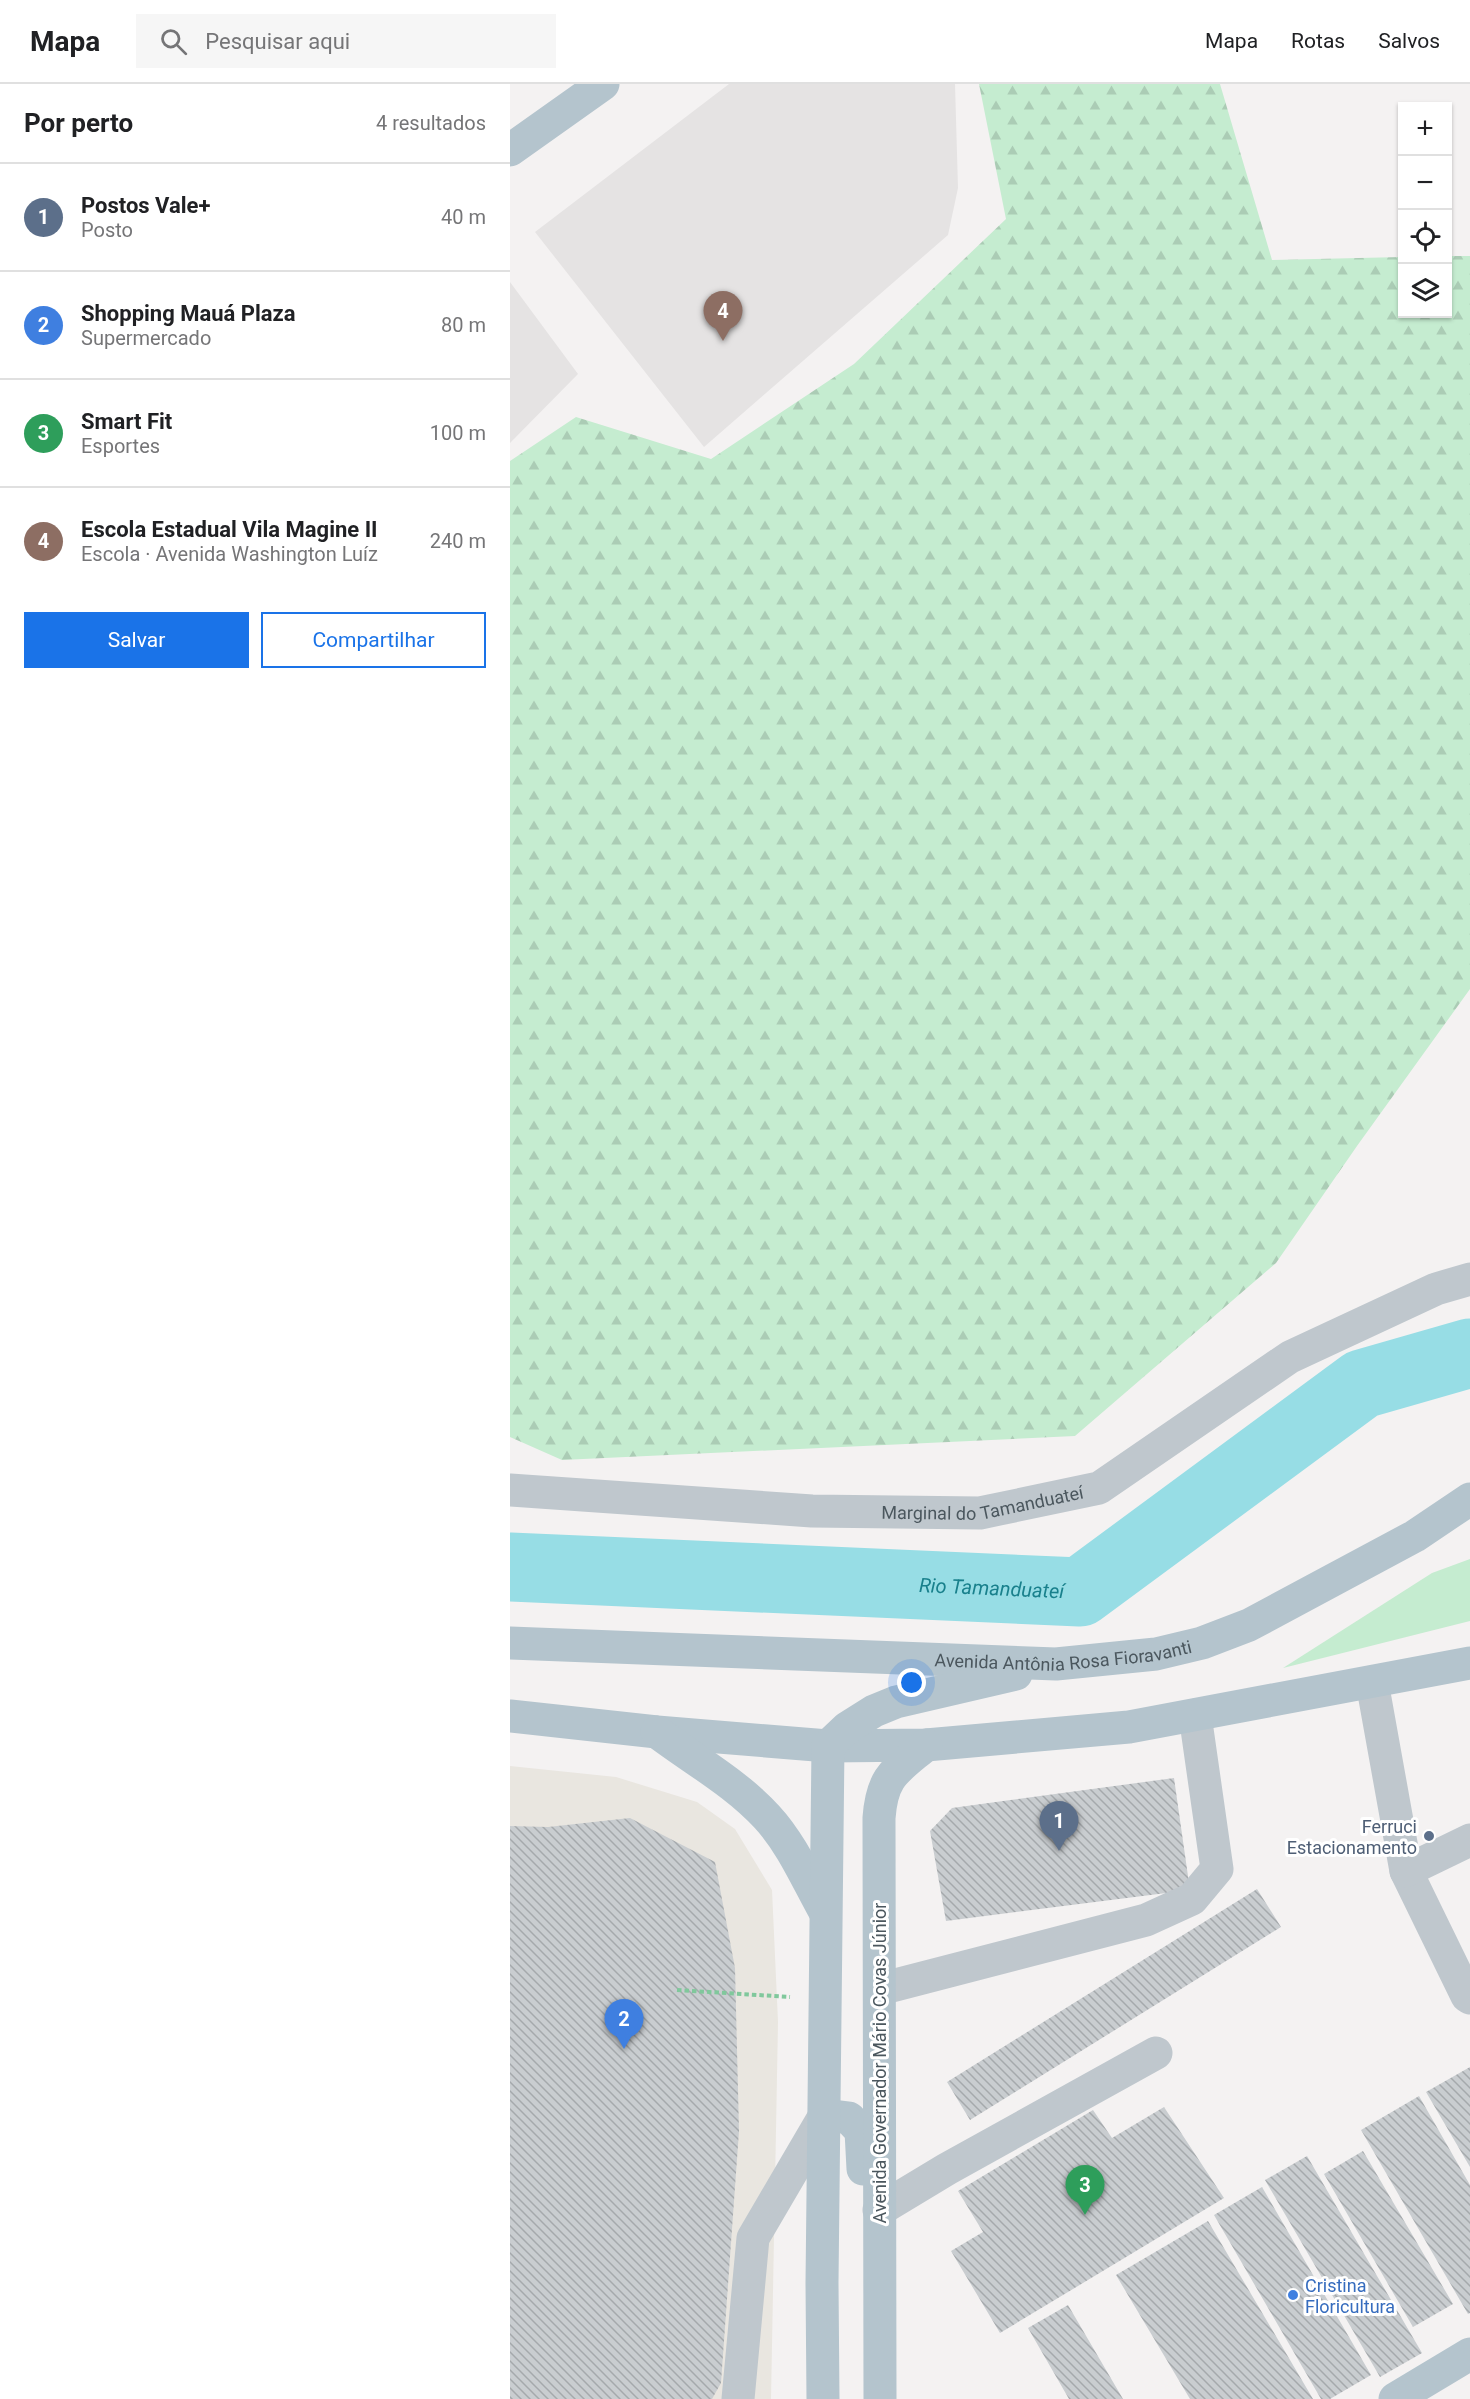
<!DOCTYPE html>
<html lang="pt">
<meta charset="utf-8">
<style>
:root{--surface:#fff;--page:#f6f6f6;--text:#202124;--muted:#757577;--line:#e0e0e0;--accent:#1a73e8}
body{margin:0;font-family:Roboto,sans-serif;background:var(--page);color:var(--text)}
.controls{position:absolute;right:18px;top:18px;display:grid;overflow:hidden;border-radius:0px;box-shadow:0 2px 4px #0004}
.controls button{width:54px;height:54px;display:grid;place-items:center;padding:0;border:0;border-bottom:2px solid var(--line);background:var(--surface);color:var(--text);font:30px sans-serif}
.you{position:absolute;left:402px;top:1599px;width:21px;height:21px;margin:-15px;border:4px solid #fff;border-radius:50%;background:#1a73e8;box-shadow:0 0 0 9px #1a73e833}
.badge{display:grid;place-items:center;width:39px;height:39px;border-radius:50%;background:var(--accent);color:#fff;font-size:20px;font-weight:700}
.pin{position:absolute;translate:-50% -50px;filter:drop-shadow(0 2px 3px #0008)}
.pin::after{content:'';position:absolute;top:32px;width:21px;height:18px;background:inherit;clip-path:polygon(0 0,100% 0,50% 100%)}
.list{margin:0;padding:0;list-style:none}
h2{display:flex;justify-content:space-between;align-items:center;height:78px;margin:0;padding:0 24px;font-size:26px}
h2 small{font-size:20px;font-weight:400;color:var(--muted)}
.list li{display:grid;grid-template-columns:39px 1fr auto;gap:18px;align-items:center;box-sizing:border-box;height:108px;padding:0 24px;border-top:2px solid var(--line)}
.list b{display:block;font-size:22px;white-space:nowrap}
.list p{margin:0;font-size:20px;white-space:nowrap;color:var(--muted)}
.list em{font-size:20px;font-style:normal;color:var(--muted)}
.actions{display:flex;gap:12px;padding:18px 24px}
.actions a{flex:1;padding:14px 0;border:2px solid var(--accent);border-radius:0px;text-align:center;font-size:21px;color:var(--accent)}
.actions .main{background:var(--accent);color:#fff}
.icon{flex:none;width:33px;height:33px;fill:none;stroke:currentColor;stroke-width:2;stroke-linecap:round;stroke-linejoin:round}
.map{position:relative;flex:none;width:960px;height:2315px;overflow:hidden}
header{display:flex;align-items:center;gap:36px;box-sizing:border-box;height:84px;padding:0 30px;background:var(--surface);border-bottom:2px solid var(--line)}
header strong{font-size:28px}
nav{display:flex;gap:33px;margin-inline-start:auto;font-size:21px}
.search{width:420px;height:54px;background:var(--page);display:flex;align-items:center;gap:15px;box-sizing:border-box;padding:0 21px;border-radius:0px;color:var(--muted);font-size:22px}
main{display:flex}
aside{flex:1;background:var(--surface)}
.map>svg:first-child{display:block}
</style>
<header>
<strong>Mapa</strong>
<div class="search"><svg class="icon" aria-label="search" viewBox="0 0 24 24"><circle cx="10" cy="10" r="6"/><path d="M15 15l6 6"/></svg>Pesquisar aqui</div>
<nav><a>Mapa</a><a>Rotas</a><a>Salvos</a></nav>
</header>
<main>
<aside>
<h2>Por perto<small>4 resultados</small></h2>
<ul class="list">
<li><span class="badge" style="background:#5c6f8a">1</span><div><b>Postos Vale+</b><p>Posto</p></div><em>40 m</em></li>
<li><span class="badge" style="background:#3f7fe0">2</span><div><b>Shopping Mauá Plaza</b><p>Supermercado</p></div><em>80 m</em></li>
<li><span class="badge" style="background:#2e9e5b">3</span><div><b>Smart Fit</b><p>Esportes</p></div><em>100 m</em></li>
<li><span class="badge" style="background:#8d6e63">4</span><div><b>Escola Estadual Vila Magine II</b><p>Escola · Avenida Washington Luíz</p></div><em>240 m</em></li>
</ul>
<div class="actions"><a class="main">Salvar</a><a>Compartilhar</a></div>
</aside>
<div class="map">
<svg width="960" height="2315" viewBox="0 0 960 2315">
<defs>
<pattern id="forest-firs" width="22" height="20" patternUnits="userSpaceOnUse" patternTransform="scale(1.5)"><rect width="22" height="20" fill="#c5ecd0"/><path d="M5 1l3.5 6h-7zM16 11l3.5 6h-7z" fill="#abccb5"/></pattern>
<pattern id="building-back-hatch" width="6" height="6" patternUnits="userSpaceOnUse" patternTransform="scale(1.5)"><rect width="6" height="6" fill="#c9cdd0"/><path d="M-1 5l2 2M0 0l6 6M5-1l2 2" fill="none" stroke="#a5a9ac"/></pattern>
</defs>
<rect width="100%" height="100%" fill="#f4f2f2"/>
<path fill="#e9e6e0" d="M0,1682L106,1693L187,1718L225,1745L262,1806L268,1938L261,2315H0Z"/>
<path fill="#e5e3e3" d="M219,0H445L448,104L438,151L194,363L25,148Z
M0,198L68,290L0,359Z"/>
<path fill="#c5ecd0" d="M960,1475V1537L773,1584L922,1489Z"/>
<path fill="url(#forest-firs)" d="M469,0H710L762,176L892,173V230H938V172H960V905L847,1062L766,1179L565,1352L52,1376L0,1353V377L66,333L201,375L344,280L496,135Z"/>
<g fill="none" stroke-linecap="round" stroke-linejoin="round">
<path stroke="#97dde5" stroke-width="69" id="s1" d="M0,1483L570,1508L852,1300L960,1269"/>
</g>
<path fill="url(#building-back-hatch)" d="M664,1694L680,1806L436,1837L420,1747L442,1724Z
M120,1734L205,1778L225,1884L229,2047L211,2299L202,2315H0V1742L38,1743Z
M747,1805L771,1843L460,2036L437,1998Z
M960,1983V2083L916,2008Z
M909,2012L960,2101V2229L958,2230L851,2046Z
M654,2023L714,2114L490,2249L441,2167L473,2148L448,2107L583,2026L602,2054Z
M853,2067L943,2220L903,2243L814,2090Z
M797,2072L912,2269L870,2293L755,2096Z
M752,2103L861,2291L820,2315H811L704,2131Z
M698,2137L803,2315H680L606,2191Z
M558,2221L613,2315H559L518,2244Z"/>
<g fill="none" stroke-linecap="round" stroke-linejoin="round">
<path stroke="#80c89c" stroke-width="4" stroke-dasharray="4.5 3" stroke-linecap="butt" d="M167,1906L280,1913"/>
<g stroke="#bfc7cd" stroke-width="33">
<path id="s2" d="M0,1406L302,1427L470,1429L589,1404L780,1273L926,1205L960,1195"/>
<path d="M862,1598L896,1787L957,1912L960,1914"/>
<path d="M896,1787L960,1756"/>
<path d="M370,1905L636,1836L682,1815L707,1785L685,1631"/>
<path d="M369,2126L437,2085L646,1969"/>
<path d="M228,2315L243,2154L315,2031"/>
</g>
<g stroke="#b4c4cd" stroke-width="33">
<path d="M0,66L93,0"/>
<path id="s3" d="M0,1559L546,1580L646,1570L692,1559L739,1541L905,1452L960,1415"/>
<path d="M0,1632L147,1648L318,1662L416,1661L619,1643L960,1579"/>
<path d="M147,1648C184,1676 226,1699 257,1733C282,1760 297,1796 315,1828"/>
<path d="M315,2031L339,2034L351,2047L353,2085"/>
<path d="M313,2315L312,2199L318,1662L337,1644L364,1627L386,1618L506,1590"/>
<path d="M370,2315L369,1734C372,1692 385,1687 416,1661"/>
<path d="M885,2315L960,2270"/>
</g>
</g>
<circle fill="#5c6f8a" stroke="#fff" stroke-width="2" cx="919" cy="1752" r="6"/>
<circle fill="#3f7fe0" stroke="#fff" stroke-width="2" cx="783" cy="2211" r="6"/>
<g text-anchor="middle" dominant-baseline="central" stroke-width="6" stroke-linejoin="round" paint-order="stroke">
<g font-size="18" fill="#4b575e" stroke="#fff">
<text stroke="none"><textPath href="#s2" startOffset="474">Marginal do Tamanduateí</textPath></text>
<text stroke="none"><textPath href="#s3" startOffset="554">Avenida Antônia Rosa Fioravanti</textPath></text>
<text transform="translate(369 1979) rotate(-90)">Avenida Governador Mário Covas Júnior</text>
</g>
<g font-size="18" fill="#4e5e75" stroke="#fff" text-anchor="end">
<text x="907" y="1742">Ferruci<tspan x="907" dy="21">Estacionamento</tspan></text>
</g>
<g font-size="18" fill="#366cbe" stroke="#fff" text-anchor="start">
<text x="795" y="2201">Cristina<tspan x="795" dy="21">Floricultura</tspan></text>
</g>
<g font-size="20" font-style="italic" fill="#19808c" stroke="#fff">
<text stroke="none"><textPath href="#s1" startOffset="482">Rio Tamanduateí</textPath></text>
</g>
</g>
</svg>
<div class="controls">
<button>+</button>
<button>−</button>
<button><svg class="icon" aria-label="locate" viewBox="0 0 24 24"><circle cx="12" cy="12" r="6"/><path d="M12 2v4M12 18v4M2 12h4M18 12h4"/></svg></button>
<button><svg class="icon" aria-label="layers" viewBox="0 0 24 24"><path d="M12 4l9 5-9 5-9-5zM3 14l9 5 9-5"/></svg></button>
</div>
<div class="you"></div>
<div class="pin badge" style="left:549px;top:1767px;background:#5c6f8a">1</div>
<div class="pin badge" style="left:114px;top:1965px;background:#3f7fe0">2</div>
<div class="pin badge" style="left:575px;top:2131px;background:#2e9e5b">3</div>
<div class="pin badge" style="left:213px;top:257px;background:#8d6e63">4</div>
</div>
</main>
